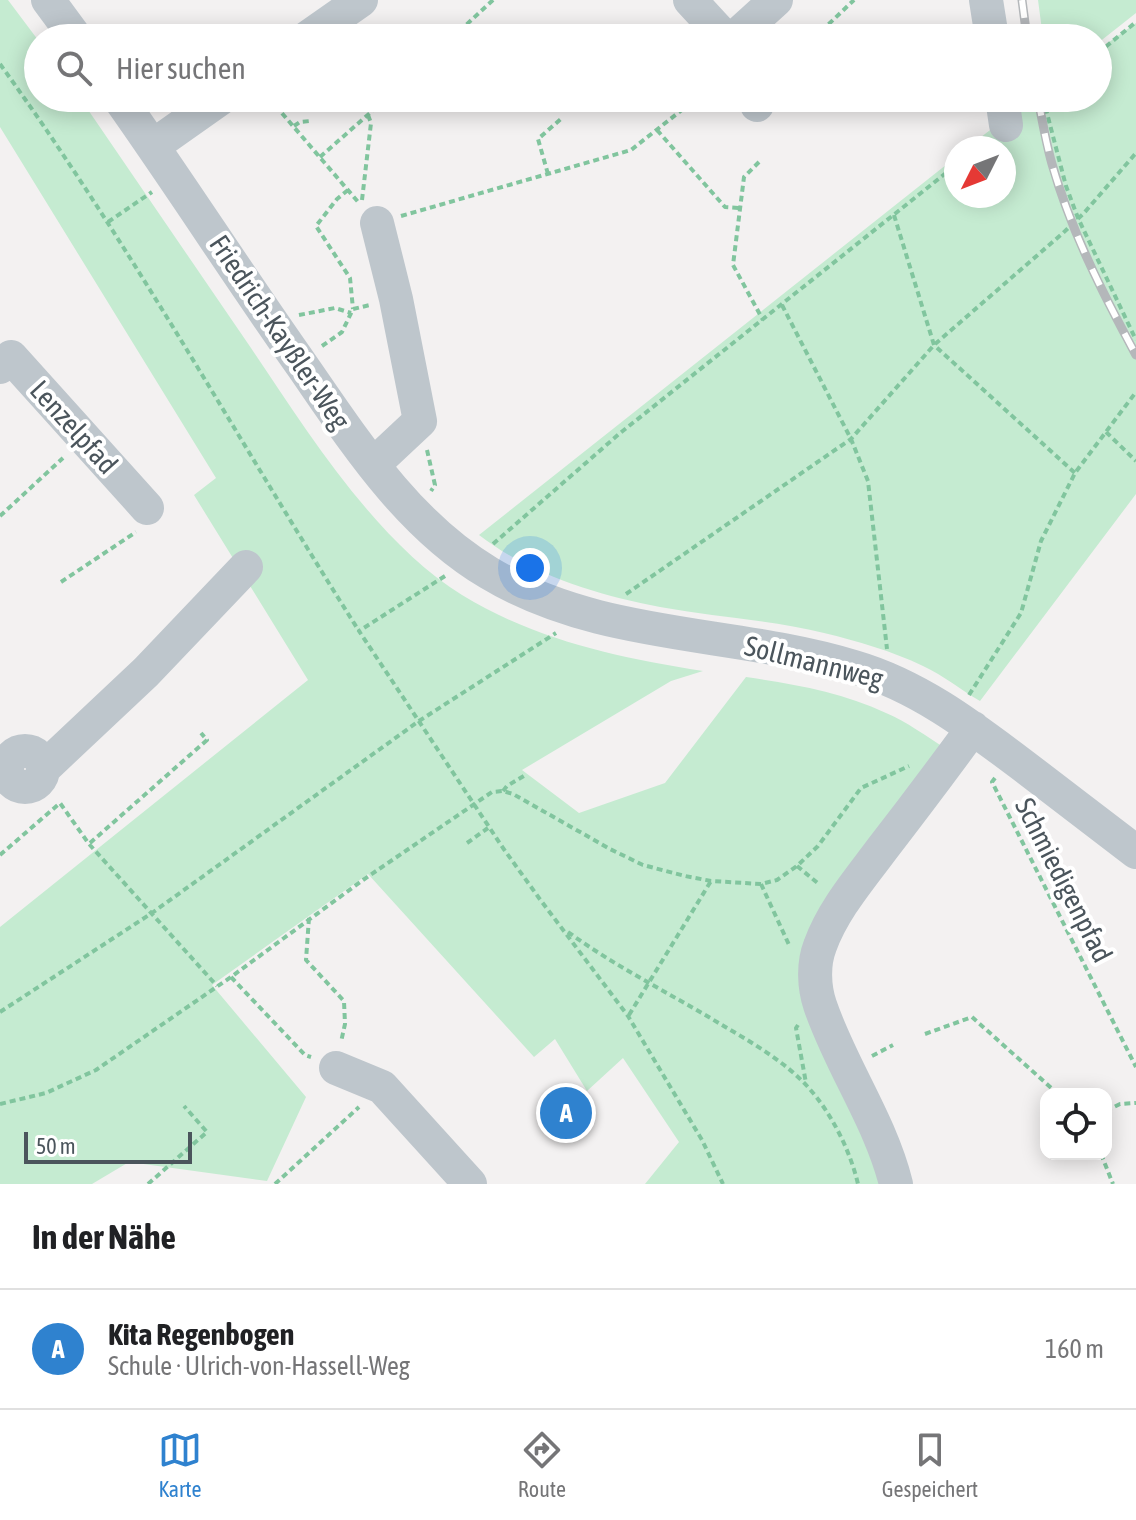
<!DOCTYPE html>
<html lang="de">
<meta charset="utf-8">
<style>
:root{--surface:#fff;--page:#f2f2f2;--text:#202124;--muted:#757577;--line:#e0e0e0;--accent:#2f82cf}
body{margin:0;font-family:"Asap Condensed",sans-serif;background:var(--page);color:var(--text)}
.controls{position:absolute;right:24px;bottom:24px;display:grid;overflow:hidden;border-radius:16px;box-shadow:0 4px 20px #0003}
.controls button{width:72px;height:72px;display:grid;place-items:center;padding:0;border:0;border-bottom:2px solid var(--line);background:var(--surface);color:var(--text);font:40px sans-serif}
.compass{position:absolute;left:944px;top:136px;width:72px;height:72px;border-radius:50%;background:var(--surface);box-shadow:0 4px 20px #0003;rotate:228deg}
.scale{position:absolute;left:24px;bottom:20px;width:168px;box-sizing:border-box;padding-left:8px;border:4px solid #4b555c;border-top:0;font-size:22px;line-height:28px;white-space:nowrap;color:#4b555c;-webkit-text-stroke:6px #fff;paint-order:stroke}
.you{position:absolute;left:530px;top:568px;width:28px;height:28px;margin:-20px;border:6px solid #fff;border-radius:50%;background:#1a73e8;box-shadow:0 0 0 12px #1a73e833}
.badge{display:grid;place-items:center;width:52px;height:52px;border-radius:50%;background:var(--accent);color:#fff;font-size:26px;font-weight:700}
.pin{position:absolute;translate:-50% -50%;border:4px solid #fff;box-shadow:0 2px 8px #0006}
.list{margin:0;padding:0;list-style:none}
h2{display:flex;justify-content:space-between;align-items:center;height:104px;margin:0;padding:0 32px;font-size:34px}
h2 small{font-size:26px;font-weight:400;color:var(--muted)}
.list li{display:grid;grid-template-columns:52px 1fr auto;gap:24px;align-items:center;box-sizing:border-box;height:120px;padding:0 32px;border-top:2px solid var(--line)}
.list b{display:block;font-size:30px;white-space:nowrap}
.list p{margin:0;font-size:26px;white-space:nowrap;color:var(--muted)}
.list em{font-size:26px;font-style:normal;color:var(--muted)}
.icon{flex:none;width:44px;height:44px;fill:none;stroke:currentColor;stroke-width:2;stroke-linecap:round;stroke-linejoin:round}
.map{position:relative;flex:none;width:1136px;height:1184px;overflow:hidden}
.search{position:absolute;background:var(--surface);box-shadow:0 4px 20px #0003;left:24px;right:24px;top:24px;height:88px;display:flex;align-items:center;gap:20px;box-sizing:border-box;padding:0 28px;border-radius:44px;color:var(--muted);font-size:30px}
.sheet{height:224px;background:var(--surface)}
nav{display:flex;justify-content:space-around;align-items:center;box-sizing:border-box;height:112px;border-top:2px solid var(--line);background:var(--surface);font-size:22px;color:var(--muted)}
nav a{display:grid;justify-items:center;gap:4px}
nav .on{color:var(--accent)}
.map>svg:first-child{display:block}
</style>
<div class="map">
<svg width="1136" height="1184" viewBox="0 0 1136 1184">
<rect width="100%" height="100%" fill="#f3f1f1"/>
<path fill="#c5ebd1" d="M0,0H8L38,40V98H80C137,181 194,265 251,348C307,431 376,542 462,595C538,641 617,657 703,671L671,681L522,770L579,813L665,783L746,677C794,684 842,692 886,713C907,722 926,736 945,748L811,925L890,1184H645L679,1142L623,1058L587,1091L555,1039L534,1057L368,874L212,985L306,1097L267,1181L129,1162L92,1184H0V927L308,680L194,495L216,478L0,127Z
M1038,0H1136V13L1098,43V38H1043Z
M1136,23V494L980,701C961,690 943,675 923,666C892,651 857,641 824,633C770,620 715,617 660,607C597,595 531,575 479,535L956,157V196H1004V148H967L1031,98H1098V50Z"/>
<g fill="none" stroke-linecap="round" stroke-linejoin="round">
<path stroke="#81c59e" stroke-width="4" stroke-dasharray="6 4" stroke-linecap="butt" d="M452,38L493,0
M814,38L854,0
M1098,53L1136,22
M0,64C131,245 239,442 359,631
M269,98L359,203
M1043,98L1066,186L1078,218L1136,340
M294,126L300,122L310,121
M657,130L725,207L740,208
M978,148L987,141
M320,157L387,98
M759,162L744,177L733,265L763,320
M548,174L538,139L562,118
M348,190L337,199L316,226L350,278L353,309
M362,200L371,123L368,115
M894,215L934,345L1075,473
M401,216L631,150L697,98
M108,222L152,192
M782,305L851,439L868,481L887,649
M299,315L335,308L351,313
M322,346L342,332L353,309L370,305
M1106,432L1136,461
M427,450L435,485L431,491
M0,516L63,458
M493,544L619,434L956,165
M445,576L359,631L503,848L539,898L628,1016L702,1140L723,1184
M61,582L136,532
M626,594L851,439L934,345L1063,233L1084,213L1136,153
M969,695L1021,613L1041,541L1075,473L1136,392
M0,767L8,769
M995,778L992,782L1136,1067
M503,791L507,786L527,774
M90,843L207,740L201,733
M467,843L488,828
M0,855L60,803L89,844L217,986
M797,866L820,885
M761,884L790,947
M309,918L306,960L344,1001L345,1024L341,1042
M568,932C616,967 671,994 722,1025C751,1042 784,1061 807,1086C831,1112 850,1150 858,1184
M231,977L305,1055L311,1057
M0,1012L152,913L419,721L556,633
M629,1015L711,881
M798,1025L796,1028L806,1083
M925,1034L972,1017L1058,1094
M872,1056L893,1045
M0,1104L46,1093L96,1070L231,977L363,880L492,792L503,791L513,794L610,849L643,865L685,876L711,881L761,884L777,880L797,866L818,846L861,788L909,766
M1106,1111L1120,1104L1136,1103
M1101,1154L1113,1184
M148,1184L207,1132L184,1106
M275,1184L359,1107"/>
<path stroke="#bec6cc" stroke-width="34" d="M48,0L76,38
M690,0L725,38
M986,0L992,38
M307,38L361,0
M734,38L776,0
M119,98C182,187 240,278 303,367C355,442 408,525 489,573C600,640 733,630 854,667C919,686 972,727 1025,767C1062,795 1099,824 1136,852
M754,98L757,105
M1002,98L1006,125
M153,146L221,98
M0,367L11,357L147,508
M373,465L420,421L396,299L377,223
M7 769a18 18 0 1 1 36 0a18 18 0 1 1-36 0Z
M43,769L146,672L246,567
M336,1068L382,1087L470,1184
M896,1184C880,1120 841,1067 820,1005C814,987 813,964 820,946C833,910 859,880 882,849C913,809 943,769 973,728"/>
<g stroke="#b4b7ba" stroke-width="9">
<path id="rail" d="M1022,0L1027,38
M1038,98C1042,120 1046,143 1052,164C1071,231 1103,294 1136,355"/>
</g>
<use href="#rail" stroke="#fff" stroke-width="6" stroke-dasharray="18" stroke-linecap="butt"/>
</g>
<g text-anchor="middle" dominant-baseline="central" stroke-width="8" stroke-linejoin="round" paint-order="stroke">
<g font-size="28" fill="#4b555c" stroke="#fff">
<text transform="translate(280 332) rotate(56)">Friedrich-Kayßler-Weg</text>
<text transform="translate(74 427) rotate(48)">Lenzelpfad</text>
<text transform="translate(814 662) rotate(14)">Sollmannweg</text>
<text transform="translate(1064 880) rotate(63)">Schmiedigenpfad</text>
</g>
</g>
</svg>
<div class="controls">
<button><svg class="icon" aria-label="locate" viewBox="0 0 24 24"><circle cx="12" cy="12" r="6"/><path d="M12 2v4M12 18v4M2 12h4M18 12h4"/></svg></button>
</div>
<svg class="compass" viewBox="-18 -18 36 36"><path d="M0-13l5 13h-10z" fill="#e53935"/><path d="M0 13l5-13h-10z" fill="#757577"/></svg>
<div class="scale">50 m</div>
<div class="you"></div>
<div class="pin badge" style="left:566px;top:1113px">A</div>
<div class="search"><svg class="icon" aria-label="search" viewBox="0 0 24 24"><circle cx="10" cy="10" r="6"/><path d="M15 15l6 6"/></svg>Hier suchen</div>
</div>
<section class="sheet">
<h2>In der Nähe<small></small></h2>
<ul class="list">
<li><span class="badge">A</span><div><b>Kita Regenbogen</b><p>Schule · Ulrich-von-Hassell-Weg</p></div><em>160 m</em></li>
</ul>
</section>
<nav>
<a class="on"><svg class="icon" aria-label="map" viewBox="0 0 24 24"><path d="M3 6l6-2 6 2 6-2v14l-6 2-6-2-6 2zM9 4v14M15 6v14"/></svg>Karte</a>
<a><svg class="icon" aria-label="directions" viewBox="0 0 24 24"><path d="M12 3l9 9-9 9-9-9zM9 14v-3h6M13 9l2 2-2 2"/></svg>Route</a>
<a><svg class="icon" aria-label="saved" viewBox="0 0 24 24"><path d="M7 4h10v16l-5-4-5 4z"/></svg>Gespeichert</a>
</nav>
